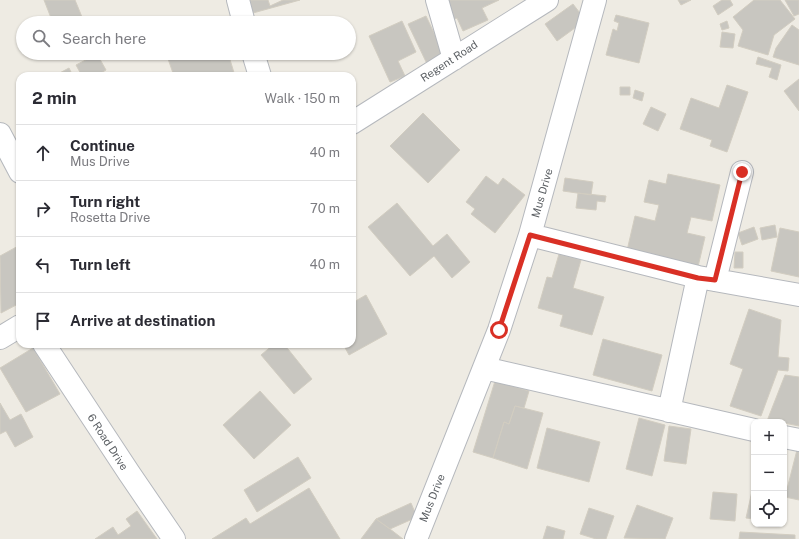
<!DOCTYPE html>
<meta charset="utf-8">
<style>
:root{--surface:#fff;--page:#f2f2f3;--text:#2b2b33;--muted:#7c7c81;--line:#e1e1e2}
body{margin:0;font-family:"Public Sans",sans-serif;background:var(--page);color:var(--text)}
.controls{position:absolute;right:12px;bottom:12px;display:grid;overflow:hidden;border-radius:8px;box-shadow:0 1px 3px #0004}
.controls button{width:36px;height:36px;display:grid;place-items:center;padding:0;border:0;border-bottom:1px solid var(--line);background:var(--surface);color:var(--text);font:20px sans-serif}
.stop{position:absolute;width:12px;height:12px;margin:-9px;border:3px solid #d93025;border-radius:50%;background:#fff}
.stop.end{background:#d93025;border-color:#fff;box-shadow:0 1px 4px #0008}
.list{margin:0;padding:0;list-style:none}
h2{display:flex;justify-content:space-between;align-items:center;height:52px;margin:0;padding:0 16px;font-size:17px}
h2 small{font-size:13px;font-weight:400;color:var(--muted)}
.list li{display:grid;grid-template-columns:26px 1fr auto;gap:12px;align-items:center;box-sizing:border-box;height:56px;padding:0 16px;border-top:1px solid var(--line)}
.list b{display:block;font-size:15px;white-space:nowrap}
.list p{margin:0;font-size:13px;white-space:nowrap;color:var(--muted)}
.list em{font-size:13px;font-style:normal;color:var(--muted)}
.icon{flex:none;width:22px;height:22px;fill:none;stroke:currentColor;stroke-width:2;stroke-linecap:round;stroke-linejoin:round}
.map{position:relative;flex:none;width:799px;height:539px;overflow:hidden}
.search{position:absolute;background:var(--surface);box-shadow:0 1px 3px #0004;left:16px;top:16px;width:340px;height:44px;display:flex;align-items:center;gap:10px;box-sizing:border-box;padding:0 14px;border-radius:22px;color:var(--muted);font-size:15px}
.panel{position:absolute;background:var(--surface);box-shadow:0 1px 3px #0004;left:16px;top:72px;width:340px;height:276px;border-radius:12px}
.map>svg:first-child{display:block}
</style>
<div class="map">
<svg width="799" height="539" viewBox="0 0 799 539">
<rect width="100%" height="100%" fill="#eeebe3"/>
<path fill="#c8c6c0" stroke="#d2cdc1" d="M44,0H75L82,17L68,23H53Z
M250,0H268L270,6L283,0H300L253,13Z
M440,0H499L482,8L488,20L463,31L457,18L450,21Z
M678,0H691L681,5Z
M722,0H730L733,5L718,15L713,6Z
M754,0H780L795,19L774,35L768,55L738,46L743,30L733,17Z
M785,0H799V14L794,16Z
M573,4L583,17L579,25L557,41L545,24Z
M616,15L649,23L639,63L606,55L613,29L617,31L619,23L614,21Z
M426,16L446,58L428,66L408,24Z
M402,21L416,52L398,61L405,76L390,82L369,36Z
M727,21L729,28L722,30L720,24Z
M792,25L799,30V65L773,57L776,48Z
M722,32L735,34L733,48L720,47Z
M166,53H228L235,76H174Z
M97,54L106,70L96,76H82L76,65Z
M758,57L781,65L777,80L769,77L772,68L756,64Z
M69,68L73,76H54Z
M799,79V111L784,91Z
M727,85L748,92L727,152L710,146L712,140L680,129L691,98L719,108Z
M620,87H630V95H620Z
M635,90L644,93L642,101L633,98Z
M651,107L666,114L658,131L643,124Z
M423,113L460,150L428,183L390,146Z
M668,174L720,185L712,221L691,217L687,233L705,237L697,271L626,255L635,216L655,221L659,205L644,202L649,180L666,184Z
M486,176L498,185L503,178L525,195L495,233L471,214L475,209L466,202Z
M565,178L593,182L591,195L563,191Z
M578,193L606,196L605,202L597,201L596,210L576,208Z
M397,203L433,246L447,234L470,262L452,278L434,256L410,276L368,227Z
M775,225L777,237L762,240L760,228Z
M754,227L758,239L742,245L738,233Z
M780,228L799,232V277L771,271Z
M20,245V303L1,313L0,256Z
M735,252H743V268H734Z
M559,254L581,260L573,288L604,297L592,335L560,326L563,315L538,308L547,277L552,278Z
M366,295L387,334L349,355L343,344H352V303Z
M749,309L781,320L778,357L789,358L788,371L778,370L761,416L730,406L743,369L730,364Z
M603,339L662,355L652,391L593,375Z
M274,344H284L312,379L294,394L261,355Z
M33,348L60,394L26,412L0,368Z
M785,375L799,377V426L784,423V422L767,421Z
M495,381L529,391L524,408L515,406L509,424L504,422L493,458L473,452Z
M260,391L291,425L254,459L223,425Z
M0,403L10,420L21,414L33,437L15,447L6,431L0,434Z
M515,406L543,413L527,469L493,458L504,422L509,424Z
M639,418L665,425L652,476L626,469Z
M669,426L691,429L686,464L664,461Z
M547,428L600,442L589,482L537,468Z
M798,446H799V500L785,497Z
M298,457L311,478L257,512L244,490Z
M309,488L340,539H212L246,518L250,524Z
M752,491H754V519L746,518Z
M713,492L737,494L735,521L710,519Z
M411,503L417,517L390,529L376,519Z
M637,505L673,518L665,539L624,538Z
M589,508L614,516L606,539H596L580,534Z
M137,511L157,539H95L113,527L118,535L131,526L126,519Z
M376,519L390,529L403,539H361Z
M547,526L565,531L563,539H543Z
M740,532L795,535V539H739Z"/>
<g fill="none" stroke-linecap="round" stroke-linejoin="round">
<g stroke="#b5b8bd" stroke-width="24">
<path id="minor" d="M238,0L244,23
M437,0L454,59
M253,53L260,76
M352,123L547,0
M0,134L20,172
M530,235L698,277L799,295
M715,280L742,172
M0,338L20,326
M44,344L129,473L174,539
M484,368L754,430
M669,411L698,277
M784,437L799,440
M416,539L499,330L530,235L595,0"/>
</g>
<use href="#minor" stroke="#fff" stroke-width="22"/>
</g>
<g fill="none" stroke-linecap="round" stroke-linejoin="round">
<path stroke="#d93025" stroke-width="5" d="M499,330L530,235L698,278L715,280L742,172"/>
</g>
<g text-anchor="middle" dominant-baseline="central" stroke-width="3" stroke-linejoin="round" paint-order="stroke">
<g font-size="11" fill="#5b5f63" stroke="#fff">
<text transform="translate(449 61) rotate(-33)">Regent Road</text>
<text transform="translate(542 193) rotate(-74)">Mus Drive</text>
<text transform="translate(108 442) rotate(57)">6 Road Drive</text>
<text transform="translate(432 498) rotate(-68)">Mus Drive</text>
</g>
</g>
</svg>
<div class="controls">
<button>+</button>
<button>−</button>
<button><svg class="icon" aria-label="locate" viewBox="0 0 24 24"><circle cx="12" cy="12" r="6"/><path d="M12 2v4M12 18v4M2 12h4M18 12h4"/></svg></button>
</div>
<div class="stop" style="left:499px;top:330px"></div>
<div class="stop end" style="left:742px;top:172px"></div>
<div class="search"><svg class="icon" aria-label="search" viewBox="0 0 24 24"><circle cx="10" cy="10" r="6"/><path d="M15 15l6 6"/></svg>Search here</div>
<section class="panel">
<h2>2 min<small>Walk · 150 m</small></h2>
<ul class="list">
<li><svg class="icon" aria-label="ahead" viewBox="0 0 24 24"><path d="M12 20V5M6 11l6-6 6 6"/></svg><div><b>Continue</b><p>Mus Drive</p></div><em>40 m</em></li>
<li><svg class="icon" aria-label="right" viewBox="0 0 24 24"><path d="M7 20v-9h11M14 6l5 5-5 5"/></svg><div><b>Turn right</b><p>Rosetta Drive</p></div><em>70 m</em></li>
<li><svg class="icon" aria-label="left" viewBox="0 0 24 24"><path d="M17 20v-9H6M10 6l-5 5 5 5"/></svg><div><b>Turn left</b></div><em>40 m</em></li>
<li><svg class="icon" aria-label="arrive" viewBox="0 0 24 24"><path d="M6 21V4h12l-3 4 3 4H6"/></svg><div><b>Arrive at destination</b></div></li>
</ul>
</section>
</div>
